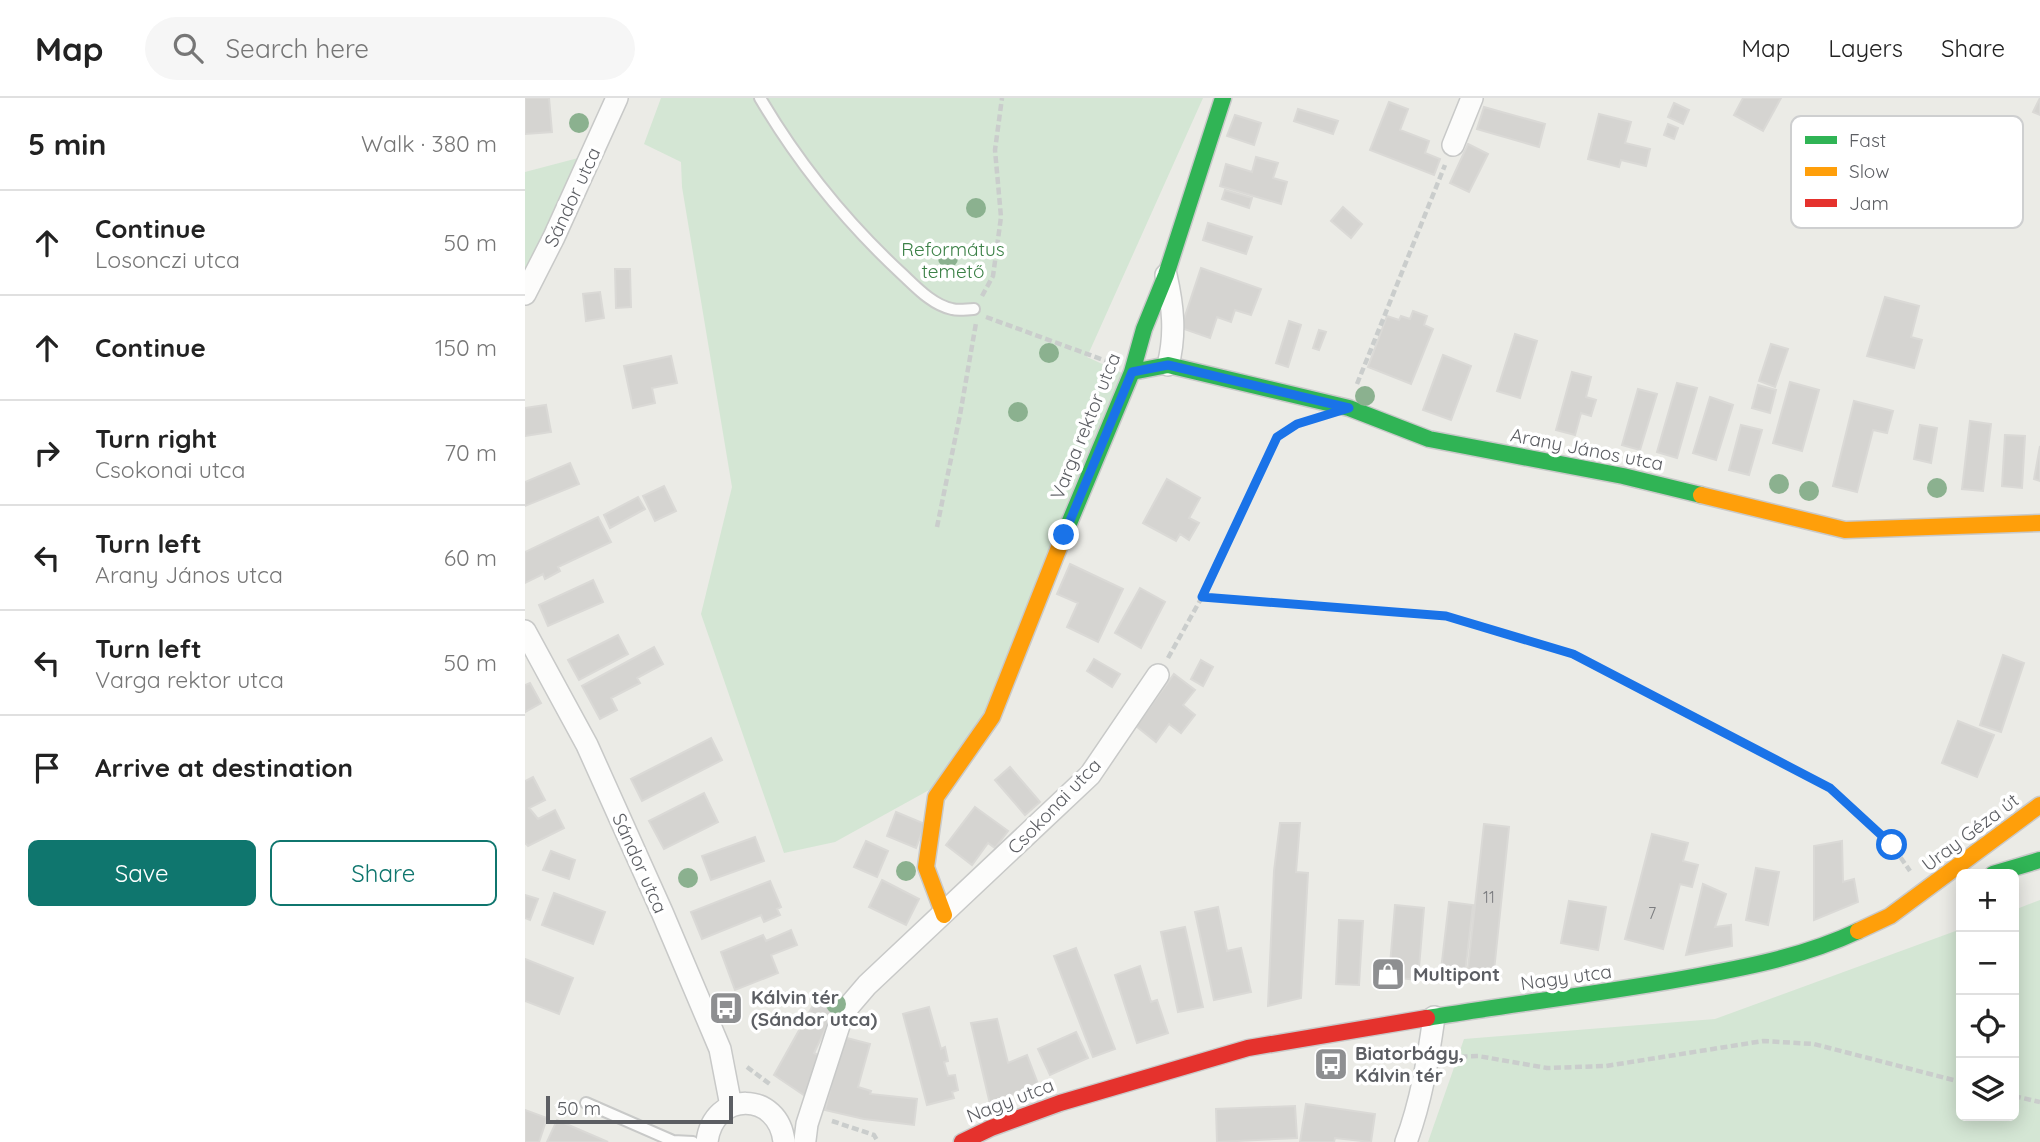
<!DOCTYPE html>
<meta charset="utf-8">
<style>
:root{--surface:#fff;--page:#f6f6f6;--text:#222;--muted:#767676;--line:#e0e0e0;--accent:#0f766e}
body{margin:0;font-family:Quicksand,sans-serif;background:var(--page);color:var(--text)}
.controls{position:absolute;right:21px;bottom:21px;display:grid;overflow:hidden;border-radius:10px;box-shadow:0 4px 18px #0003}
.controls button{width:63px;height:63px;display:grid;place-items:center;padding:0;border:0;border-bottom:2px solid var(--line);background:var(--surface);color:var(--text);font:35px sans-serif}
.scale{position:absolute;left:21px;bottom:18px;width:187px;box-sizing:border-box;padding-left:7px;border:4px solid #5c5e63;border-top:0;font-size:19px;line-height:24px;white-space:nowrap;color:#5c5e63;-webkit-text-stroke:5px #fff;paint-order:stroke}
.stop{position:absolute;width:21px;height:21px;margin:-16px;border:5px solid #1a73e8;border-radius:50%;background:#fff}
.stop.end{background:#1a73e8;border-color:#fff;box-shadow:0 2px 7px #0008}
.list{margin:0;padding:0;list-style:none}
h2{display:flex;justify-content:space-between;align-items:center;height:91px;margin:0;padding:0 28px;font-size:30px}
h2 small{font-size:23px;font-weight:400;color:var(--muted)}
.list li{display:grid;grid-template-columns:46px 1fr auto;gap:21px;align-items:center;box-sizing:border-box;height:105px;padding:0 28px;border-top:2px solid var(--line)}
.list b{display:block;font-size:26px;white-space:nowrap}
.list p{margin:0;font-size:23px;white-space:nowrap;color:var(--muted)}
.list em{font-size:23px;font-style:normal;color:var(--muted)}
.actions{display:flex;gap:14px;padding:21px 28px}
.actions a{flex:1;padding:16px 0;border:2px solid var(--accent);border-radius:10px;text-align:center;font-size:24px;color:var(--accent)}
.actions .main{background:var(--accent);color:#fff}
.icon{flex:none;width:38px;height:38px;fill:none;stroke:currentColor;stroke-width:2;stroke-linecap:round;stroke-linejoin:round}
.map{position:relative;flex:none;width:1515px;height:1044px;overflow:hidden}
header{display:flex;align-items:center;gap:42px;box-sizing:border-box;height:98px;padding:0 35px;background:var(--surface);border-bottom:2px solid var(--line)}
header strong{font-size:33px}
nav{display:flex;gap:38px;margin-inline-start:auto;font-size:24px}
.search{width:490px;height:63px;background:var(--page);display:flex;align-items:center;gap:18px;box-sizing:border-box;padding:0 24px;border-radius:38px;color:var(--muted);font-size:26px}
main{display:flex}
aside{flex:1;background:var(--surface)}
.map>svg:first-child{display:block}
</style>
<header>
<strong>Map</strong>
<div class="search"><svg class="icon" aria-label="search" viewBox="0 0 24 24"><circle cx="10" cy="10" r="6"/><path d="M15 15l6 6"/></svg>Search here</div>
<nav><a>Map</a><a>Layers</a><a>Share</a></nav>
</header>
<main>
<aside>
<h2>5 min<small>Walk · 380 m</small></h2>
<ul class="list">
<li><svg class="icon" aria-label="ahead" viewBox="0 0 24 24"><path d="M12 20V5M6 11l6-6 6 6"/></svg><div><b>Continue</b><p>Losonczi utca</p></div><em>50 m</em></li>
<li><svg class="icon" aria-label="ahead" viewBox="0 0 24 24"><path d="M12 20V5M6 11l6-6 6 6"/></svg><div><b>Continue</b></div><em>150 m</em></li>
<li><svg class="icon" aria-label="right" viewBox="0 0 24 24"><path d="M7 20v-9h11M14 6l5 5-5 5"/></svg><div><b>Turn right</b><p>Csokonai utca</p></div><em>70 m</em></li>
<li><svg class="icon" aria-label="left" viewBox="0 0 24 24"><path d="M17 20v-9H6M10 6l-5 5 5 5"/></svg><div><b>Turn left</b><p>Arany János utca</p></div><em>60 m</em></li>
<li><svg class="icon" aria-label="left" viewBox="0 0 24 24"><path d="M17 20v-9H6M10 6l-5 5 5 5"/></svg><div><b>Turn left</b><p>Varga rektor utca</p></div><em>50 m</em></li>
<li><svg class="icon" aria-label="arrive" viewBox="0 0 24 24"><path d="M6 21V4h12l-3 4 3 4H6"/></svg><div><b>Arrive at destination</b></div></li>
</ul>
<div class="actions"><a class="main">Save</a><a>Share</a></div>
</aside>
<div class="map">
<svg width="1515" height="1044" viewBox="0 0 1515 1044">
<rect width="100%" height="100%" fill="#ebebe6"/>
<path fill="#d4e6d4" d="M136,0H678L562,259L597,275L458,620L406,691L310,744L259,755L176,516L207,389L157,89L156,64L119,46Z
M57,59L0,182V74Z
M1515,802V1044H903L939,941L1190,921L1436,831V1018H1489V812Z"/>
<path fill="#d5d4d1" stroke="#dad9d6" stroke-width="2" d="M0,0H24L27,34L0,36Z
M1218,0H1256L1238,33L1209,17Z
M1515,0V17L1508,14Z
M864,4L883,11L875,32L904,43L900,55L915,61L909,77L845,52Z
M1149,5L1164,12L1158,26L1143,19Z
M959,9L1020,26L1014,49L952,31Z
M773,11L813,23L808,36L769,23Z
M1074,16L1106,24L1100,45L1125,51L1121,68L1096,62L1094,69L1063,61Z
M710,17L736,25L729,47L702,38Z
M1143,26L1153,30L1149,41L1139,37Z
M943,46L963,56L944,94L925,85Z
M731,59L753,65L748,80L762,84L756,106L695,88L701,66L727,74Z
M700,92L727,100L724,110L697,101Z
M818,109L837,126L826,140L806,123Z
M683,125L727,139L721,156L678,142Z
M676,170L736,191L726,217L710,212L706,224L692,219L685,240L656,230Z
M90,171H105L106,209L91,210Z
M75,194L79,220L61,223L58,196Z
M1360,199L1394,208L1386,239L1397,242L1389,270L1342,258Z
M888,213L902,218L899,227L908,231L886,286L843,269L862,218L874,222L876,218L885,221Z
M764,223L776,227L763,269L751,265Z
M794,232L801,234L794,252L788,250Z
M990,236L1012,243L995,300L972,293Z
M1246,246L1263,251L1250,289L1234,283Z
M918,257L946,268L926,322L898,312Z
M146,258L152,285L127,290L130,305L108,310L99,268Z
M1047,274L1066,279L1061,299L1071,302L1066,318L1056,315L1050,337L1031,332Z
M1265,284L1294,292L1277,353L1248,345Z
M1152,285L1172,290L1152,360L1132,354Z
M1233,287L1251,292L1245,315L1227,310Z
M1113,291L1132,296L1115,352L1097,347Z
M1185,299L1208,307L1191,362L1168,355Z
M1329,303L1368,313L1362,335L1348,332L1332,394L1308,388Z
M21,307L26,334L0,338V310Z
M1445,323L1466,326L1458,393L1437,391Z
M1216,327L1237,332L1224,377L1204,372Z
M1395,327L1412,330L1406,365L1389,361Z
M1480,337L1500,338L1497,390L1477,388Z
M1515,348V383L1509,381Z
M45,365L54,386L0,408V384Z
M642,381L675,400L664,420L674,425L664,442L655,436L651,443L618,425Z
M139,388L151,413L130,423L118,398Z
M113,399L120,411L85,430L79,417Z
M73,419L86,444L33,469L35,473L20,481L18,476L0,485V454Z
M545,466L598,491L573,544L542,529L553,505L532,496Z
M68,482L78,504L23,528L14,507Z
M615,490L640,504L616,550L590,535Z
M93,537L103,556L54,582L43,562Z
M129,549L138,566L112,580L115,585L86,600L92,612L75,621L57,588Z
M1478,557L1499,565L1476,634L1455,627Z
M569,561L595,576L587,589L562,573Z
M676,562L688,569L678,588L666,581Z
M649,576L670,592L658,607L670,617L656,635L644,626L631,644L611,628Z
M5,585L16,605L0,614V587Z
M1433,623L1469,637L1452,679L1417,665Z
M186,640L197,662L117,703L106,681Z
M485,669L515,704L500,717L470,682Z
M8,679L20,702L4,710L13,721L30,712L39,730L3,748L0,745V683Z
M179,695L193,724L139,751L124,723Z
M450,709L483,733L470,750L463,745L447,767L421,747Z
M371,714L400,726L391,750L362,738Z
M755,725H775L771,774L783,775L776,900L743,908L749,773Z
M959,726L984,729L969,873L943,870Z
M1127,736L1163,745L1158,763L1173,767L1167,789L1155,786L1138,851L1100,841Z
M230,739L239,763L186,782L177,758Z
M341,743L363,753L352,779L329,769Z
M1317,743L1318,784L1329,781L1333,804L1289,822V748Z
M26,753L50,762L44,781L18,772Z
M1231,770L1254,774L1243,827L1221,822Z
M357,782L394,801L381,827L344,809Z
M245,783L256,809L252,811L255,817L239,824L236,817L177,841L166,814Z
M1178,786L1201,796L1190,829L1206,827L1207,848L1161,857Z
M29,795L80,814L68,846L17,827Z
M0,797L13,801L5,822L0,820Z
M1044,803L1081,809L1073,852L1036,845Z
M924,804L948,807L940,875L916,872Z
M870,807L899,810L893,882L864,879Z
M693,809L702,853L716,850L726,894L689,902L670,814Z
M814,822L838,823L834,887L811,886Z
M660,829L678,909L653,914L636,834Z
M266,832L272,847L246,857L253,875L210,892L196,854L238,837L241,843Z
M551,850L590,951L568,959L529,858Z
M0,861L48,880L34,916L0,903Z
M615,868L626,904L632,902L643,935L612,945L590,877Z
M291,902L309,913L289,955L293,957L291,962L297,965L286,1002L249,977Z
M404,909L416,951L420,949L423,963L419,964L423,978L430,977L433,992L427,994L429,1000L402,1007L378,916Z
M472,921L483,965L502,957L513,986L465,1006L446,925Z
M551,934L563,960L525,977L513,951Z
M318,939L345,946L333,989L346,993L345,996L392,1001L389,1027L339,1021L300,1012Z
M781,1006L850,1016L846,1044L810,1040L809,1044H775Z
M770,1008L772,1040L692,1044L691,1011Z
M0,1012L22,1020L14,1044H0Z
M32,1022L83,1044H22Z"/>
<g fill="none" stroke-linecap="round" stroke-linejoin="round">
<g stroke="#c8c9c8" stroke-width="14">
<path id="lane" d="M235,0C274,66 320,123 376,175C390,188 407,207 427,211C434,213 442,211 449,211
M61,1005L148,1043L168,1044"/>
</g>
<g stroke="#c8c9c8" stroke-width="24">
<path id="street" d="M928,47L947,0
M641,177C648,208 651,236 643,267
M0,196L29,139L92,0
M0,533L62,647L137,814L195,951L206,1008
M280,1042L282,1026L318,915L342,887L565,677L633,577
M182,1044C188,992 254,993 259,1044
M881,1044C896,1004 903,962 909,919"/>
</g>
<g stroke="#c9c9c9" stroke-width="19">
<path id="fast" d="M607,274L643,267L824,310L904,341L1098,378L1176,397
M535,447L607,274L619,231L641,177L698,0
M1468,776L1515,762
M902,920C992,905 1083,895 1173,878C1228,868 1282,857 1333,833"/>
</g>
<g stroke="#c9c9c9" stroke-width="19">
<path id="slow" d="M1176,397L1320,432L1515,425
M419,817L401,769L411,699L467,619L535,447
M1333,833L1365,818L1515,707"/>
</g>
<g stroke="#c9c9c9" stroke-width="19">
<path id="jam" d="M437,1044L466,1030L535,1005L723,950L902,920"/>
</g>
<path stroke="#cacdcc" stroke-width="4.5" stroke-dasharray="7 3.5" stroke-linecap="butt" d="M457,198L468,178L476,119L470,52L477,0
M461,219L584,264
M832,286L920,67
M412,429L435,317L451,225
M677,499L921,518L1048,556L1305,690L1367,747L1385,773
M643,560L677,499L752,339L772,325
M925,959L953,958L1022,970L1081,968L1238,943L1289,946L1436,984
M222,969L246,987
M1489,998L1515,1004
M307,1023L349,1037L353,1044"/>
<use href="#lane" stroke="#fcfcfb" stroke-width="10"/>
<use href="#street" stroke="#fcfcfb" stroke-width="21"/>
<use href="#fast" stroke="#30b455" stroke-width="16"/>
<use href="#slow" stroke="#ff9f0a" stroke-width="16"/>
<use href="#jam" stroke="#e5322d" stroke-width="16"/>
</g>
<g fill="#8bb18f">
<circle cx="54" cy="25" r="10"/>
<circle cx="451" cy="110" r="10"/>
<circle cx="423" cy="160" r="10"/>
<circle cx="524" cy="255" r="10"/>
<circle cx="840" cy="298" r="10"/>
<circle cx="493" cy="314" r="10"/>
<circle cx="1254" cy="386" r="10"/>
<circle cx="1412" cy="390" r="10"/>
<circle cx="1284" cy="393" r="10"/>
<circle cx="381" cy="773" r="10"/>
<circle cx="163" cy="780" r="10"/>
<circle cx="311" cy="906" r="10"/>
</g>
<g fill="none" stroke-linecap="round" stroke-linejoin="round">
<path stroke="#1a73e8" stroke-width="9" d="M539,437L607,274L643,267L824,310L772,326L752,339L677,499L921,518L1048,556L1305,690L1367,747"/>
</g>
<defs>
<g id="shop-square" transform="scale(1.75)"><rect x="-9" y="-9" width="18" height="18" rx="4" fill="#8e8f91" stroke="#fff"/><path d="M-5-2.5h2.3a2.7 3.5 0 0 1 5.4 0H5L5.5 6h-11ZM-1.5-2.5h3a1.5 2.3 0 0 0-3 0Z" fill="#fff"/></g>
<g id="bus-square" transform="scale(1.75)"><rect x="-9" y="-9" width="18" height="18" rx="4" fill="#8e8f91" stroke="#fff"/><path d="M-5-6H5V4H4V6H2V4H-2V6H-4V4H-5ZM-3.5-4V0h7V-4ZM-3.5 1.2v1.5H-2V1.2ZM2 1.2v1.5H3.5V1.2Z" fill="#fff"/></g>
</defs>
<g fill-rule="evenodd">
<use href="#shop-square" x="863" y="876"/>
<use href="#bus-square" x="201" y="910"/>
<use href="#bus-square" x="806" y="966"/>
</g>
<g text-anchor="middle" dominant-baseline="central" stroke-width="7" stroke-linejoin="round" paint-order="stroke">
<g font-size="16" fill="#7b7c7f">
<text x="964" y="799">11</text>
<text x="1127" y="815">7</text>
</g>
<g font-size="19" fill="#5c5e63" stroke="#fff">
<text transform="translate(47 99) rotate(-65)">Sándor utca</text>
<text transform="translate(560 328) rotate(-68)">Varga rektor utca</text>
<text transform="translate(1062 351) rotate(11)">Arany János utca</text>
<text transform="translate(529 708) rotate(-46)">Csokonai utca</text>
<text transform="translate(1445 734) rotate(-37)">Uray Géza út</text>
<text transform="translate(115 765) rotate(66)">Sándor utca</text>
<text transform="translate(1041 879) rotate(-8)">Nagy utca</text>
<text transform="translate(485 1002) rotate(-21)">Nagy utca</text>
</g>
<g font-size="19" fill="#3c8147" stroke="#fff">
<text x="428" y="151">Református<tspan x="428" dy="22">temető</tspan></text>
</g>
<g font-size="19" font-weight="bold" fill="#5c5e63" stroke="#fff" text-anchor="start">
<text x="888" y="876">Multipont</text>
<text x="226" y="899">Kálvin tér<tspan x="226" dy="22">(Sándor utca)</tspan></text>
<text x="830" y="955">Biatorbágy,<tspan x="830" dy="22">Kálvin tér</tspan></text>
</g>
</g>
<rect x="1266" y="18" width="232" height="112" rx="10" fill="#fff" stroke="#cecfd0" stroke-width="2"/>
<rect x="1280" y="38" width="32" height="8" fill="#30b455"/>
<rect x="1280" y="69" width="32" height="9" fill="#ff9f0a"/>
<rect x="1280" y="101" width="32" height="8" fill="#e5322d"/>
<g font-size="19" fill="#5c5e63">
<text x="1324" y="49">Fast</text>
<text x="1324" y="80">Slow</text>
<text x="1324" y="112">Jam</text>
</g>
</svg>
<div class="controls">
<button>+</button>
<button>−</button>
<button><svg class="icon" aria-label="locate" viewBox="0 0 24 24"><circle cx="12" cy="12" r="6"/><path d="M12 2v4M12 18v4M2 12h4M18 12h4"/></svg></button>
<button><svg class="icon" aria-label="layers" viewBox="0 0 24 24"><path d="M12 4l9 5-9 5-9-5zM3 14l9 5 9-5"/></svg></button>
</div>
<div class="scale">50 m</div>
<div class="stop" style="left:1367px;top:747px"></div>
<div class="stop end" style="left:539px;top:437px"></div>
</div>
</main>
